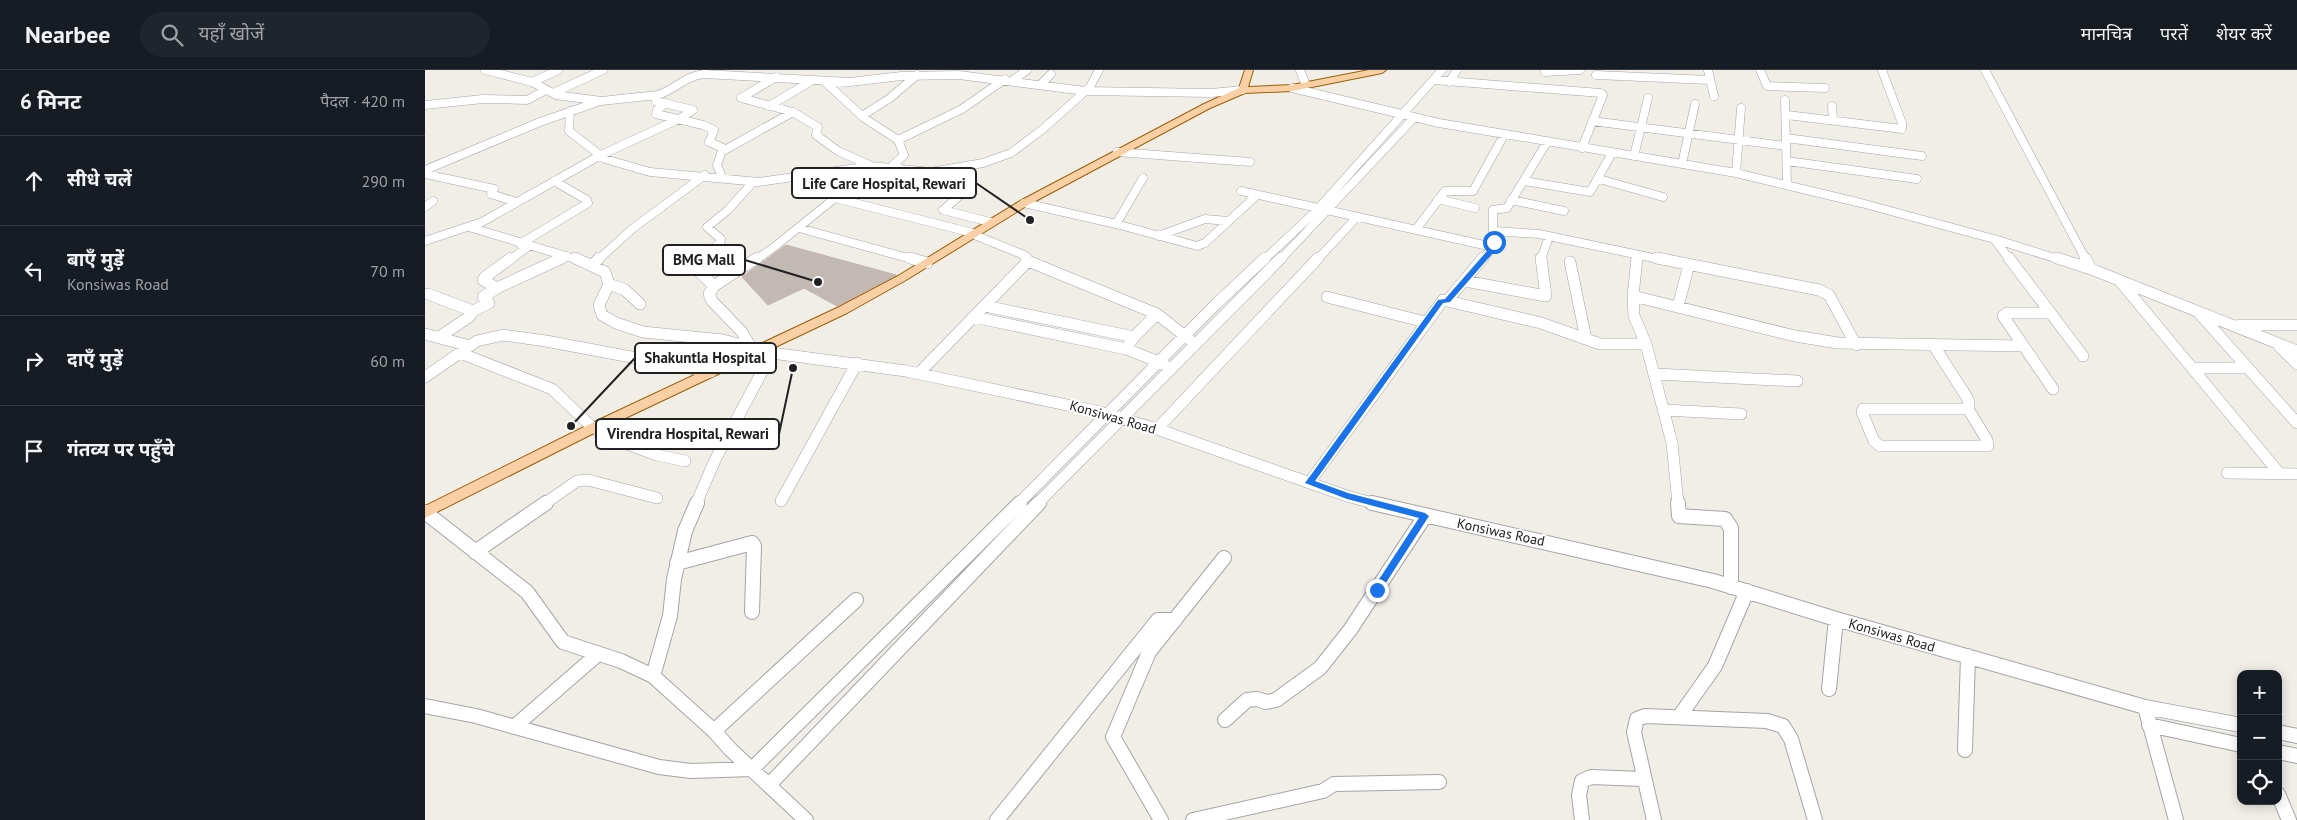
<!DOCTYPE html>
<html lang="hi">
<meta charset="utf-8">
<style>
:root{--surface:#171b24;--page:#20242c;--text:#f1f3f6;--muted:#9ea1a6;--line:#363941}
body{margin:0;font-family:"PT Sans","Noto Sans Devanagari",sans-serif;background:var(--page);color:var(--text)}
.controls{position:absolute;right:15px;bottom:15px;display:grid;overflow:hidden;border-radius:10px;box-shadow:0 2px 12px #0003}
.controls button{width:45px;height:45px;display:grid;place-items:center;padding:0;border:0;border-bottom:1px solid var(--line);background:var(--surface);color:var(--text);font:25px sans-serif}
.stop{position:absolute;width:15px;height:15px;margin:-11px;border:4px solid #1a73e8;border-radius:50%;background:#fff}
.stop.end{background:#1a73e8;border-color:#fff;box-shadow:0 1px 5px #0008}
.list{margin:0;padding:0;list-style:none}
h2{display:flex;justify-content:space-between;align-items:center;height:65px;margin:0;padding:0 20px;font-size:21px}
h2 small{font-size:16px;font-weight:400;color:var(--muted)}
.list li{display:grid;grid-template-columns:32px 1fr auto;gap:15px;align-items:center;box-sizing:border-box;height:90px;padding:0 20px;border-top:1px solid var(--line)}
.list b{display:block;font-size:19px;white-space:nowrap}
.list p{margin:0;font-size:16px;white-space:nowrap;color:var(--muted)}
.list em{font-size:16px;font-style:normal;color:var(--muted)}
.icon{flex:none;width:28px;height:28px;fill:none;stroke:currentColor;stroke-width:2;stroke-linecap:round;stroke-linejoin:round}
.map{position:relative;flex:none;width:1872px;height:750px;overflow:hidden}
header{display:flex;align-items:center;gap:30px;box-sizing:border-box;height:70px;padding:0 25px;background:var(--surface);border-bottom:1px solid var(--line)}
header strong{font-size:24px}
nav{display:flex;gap:28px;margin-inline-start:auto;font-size:18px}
.search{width:350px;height:45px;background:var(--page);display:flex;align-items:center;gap:12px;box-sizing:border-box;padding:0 18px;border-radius:28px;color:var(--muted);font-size:19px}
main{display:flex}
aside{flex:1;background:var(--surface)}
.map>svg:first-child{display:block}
</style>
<header>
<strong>Nearbee</strong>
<div class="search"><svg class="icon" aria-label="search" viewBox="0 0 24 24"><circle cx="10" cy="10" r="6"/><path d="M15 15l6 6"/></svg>यहाँ खोजें</div>
<nav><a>मानचित्र</a><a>परतें</a><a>शेयर करें</a></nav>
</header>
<main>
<aside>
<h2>6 मिनट<small>पैदल · 420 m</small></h2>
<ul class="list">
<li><svg class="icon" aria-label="ahead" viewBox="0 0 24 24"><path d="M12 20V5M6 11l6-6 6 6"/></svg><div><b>सीधे चलें</b></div><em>290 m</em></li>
<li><svg class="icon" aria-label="left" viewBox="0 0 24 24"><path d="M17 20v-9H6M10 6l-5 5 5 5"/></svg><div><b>बाएँ मुड़ें</b><p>Konsiwas Road</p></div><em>70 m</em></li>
<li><svg class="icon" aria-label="right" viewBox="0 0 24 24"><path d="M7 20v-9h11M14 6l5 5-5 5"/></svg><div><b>दाएँ मुड़ें</b></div><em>60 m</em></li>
<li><svg class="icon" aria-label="arrive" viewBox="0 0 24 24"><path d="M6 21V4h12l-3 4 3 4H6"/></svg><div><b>गंतव्य पर पहुँचे</b></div></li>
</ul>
</aside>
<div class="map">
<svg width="1872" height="750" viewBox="0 0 1872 750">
<rect width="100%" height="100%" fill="#f1eee8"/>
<path fill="#c2b9b5" stroke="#c2b4ab" d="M361,175L471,205L412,236L379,218L343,235L317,207Z"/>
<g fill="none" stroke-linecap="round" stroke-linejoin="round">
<g stroke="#a5a5a5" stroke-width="9">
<path id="minor-far2" d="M60,0L107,12L131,25L176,31L233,25C250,19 261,6 279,4L425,12L476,6L534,5L660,21L786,23L818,20
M875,0L880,13
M1283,0L1289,26
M1335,0L1342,16L1400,18
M1560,0L1661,190
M1120,2L1155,0
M1171,5L1285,10
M351,7L316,28L368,42L393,57L391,65L413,81L444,95
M588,10L602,0
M1009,10L1176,23L1178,25L1157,78
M399,11L439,48L473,70L479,85L466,97
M107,12L133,0
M1024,12L1032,0
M615,15L626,4
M867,18L1014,53L1311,103L1436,133L1569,169L1636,190
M128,23L178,0
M1360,30L1362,114
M241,33L232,40L231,44L278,55L289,60L284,72L298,78L292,95L297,107
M0,35L58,29L102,30L121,20
M344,36L388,10
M1407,36L1408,50
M145,41L144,61L180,89L225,102L334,112L446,96L506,102L558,93L586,83L618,59L665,17L674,0
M1362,45L1477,59V53L1457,0
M437,46L465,28L492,5
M1167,51L1361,76
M1361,68L1497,86
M473,70L537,39L580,9
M298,81L368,42
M692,82L825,92
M1209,86L1223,28
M1362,91L1492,109
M1257,94L1270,34
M0,100L115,52L170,33
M506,102L500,108L540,121L518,140L565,152
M1311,103L1316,38
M0,104L69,119L66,124L91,132
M1174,109L1238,127
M1099,111L1165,122L1187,83
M816,121L1068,177
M410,128L548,163
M1013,129L1050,138
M1086,130L1139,141
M599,133L691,154L772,176L780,173L832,125
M0,137L8,131
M691,154L718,108
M44,157L154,190
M374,158L490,190
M992,158L1020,121H1048L1079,65
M1069,161L1114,164L1238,190
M552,166L599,185L602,190
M733,166L780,149L803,151
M1569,169L1585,190
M0,171L57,152L174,86L254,49L268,40L231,31
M95,174L163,133L162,130L129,111
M85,190L104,176
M135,190L142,186
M173,190L207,159L280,105
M272,190L295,173L296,169L282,157L303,140L328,112
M330,190L348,178L410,128L474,98
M839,190L892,140L1017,0
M855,190L989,48
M892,190L931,148
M1057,190L1068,177V140L1082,138L1122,72
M1116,190L1124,166
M1212,190V185"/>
</g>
<g stroke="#a5a5a5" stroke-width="12">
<path id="minor-far1" d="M150,188L180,202L184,214L174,235L177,245L191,253L218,262L298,270L347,283L481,301L675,342L732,359L922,426L951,434
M273,188L267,195L289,216
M485,188L502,193
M1212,188L1208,226L1209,246L1221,274L1247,373L1253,434
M1232,188L1394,220L1404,225L1431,275
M1584,188L1658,286
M1632,188L1666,199L1872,281
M1660,188L1666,199
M603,191L732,244L765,270
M1145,192L1161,269
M168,195L174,188
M1694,210L1855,404
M1040,211L1121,226L1116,188
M184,214L200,220L215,234
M72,218L137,188
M3,224L48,241L44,247L14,267
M1208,226L1370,266L1413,273L1598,276
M902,227L1000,252
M1022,231L1058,188
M560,236L709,267L701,279
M1253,236L1264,195
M48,241L64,233L58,227L72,218L58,210L60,207L86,188
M1625,243H1582L1578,246L1628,319
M1774,243L1872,353
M549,247L701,279L739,294
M1814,255H1872
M0,264L45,276
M709,267L732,244
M325,276L317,262L287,231L284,224L289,216L332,188
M1509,276L1541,326L1544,332L1543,339
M1854,276L1872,294
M35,283L127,319L168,358
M1767,298H1823
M494,303L603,191L601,188
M1230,304L1372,311
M0,307L52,271L78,265L121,271L286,302
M1438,339H1543L1562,370L1563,376H1455L1449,371L1437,342Z
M1239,340L1316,344
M732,359L893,188
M175,364L232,385L260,391
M1802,403L1872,404
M884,413L1018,230L1116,253L1175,274H1221
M356,431L432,293
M119,434L152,411L163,410L232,428
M271,434L290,390L347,283
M593,434L790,235L840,188
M612,434L856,188"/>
</g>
<g stroke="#a5a5a5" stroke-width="16">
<path id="minor" d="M947,433L1288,511L1411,549L1720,637L1816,655
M1253,433L1254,446L1300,449L1306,458V517
M0,442L102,522L138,572L196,591L228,606L289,661L306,680L381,750
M50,482L121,433
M252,493L327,473L329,476L327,542
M228,606L245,546L249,509L260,461L272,433
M1404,619L1411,549
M0,636L51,646L234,697L266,701L327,699L595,433
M1720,637L1751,750
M1254,647L1290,596L1322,521
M800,650L822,630L832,629L841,632L851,630L895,598L925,560L1000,446
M1724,655L1816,675
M89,657L173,584
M289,661L431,530
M1853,662L1872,666
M1540,680L1543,586
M1853,682L1872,686
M344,715L614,433
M1853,724L1864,750
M572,750L733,550H750
M736,750L688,667L724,582L799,488
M768,750L898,721L909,714L1014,712
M1157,750L1154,725L1157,711L1166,707L1218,709
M1229,750L1209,662L1212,649L1220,646L1342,651L1358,656L1366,669L1390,750"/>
</g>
<g stroke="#985f06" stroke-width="2">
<path id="major" d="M820,0H828L823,17L867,15L944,0H961L957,3L867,21L820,23L785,38L603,135L481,210L422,243L173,361L0,448V436L163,355L414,237L473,206L595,131L779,34L814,18Z"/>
</g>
<use href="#minor-far2" stroke="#fff" stroke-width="8"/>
<use href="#minor-far1" stroke="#fff" stroke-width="11"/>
<use href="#minor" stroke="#fff" stroke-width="14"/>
<use href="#major" fill="#f9d0a6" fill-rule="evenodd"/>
</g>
<path fill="#1a73e8" d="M1069,170L1072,172L1068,183L1025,232L1018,233L890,411L923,423L1000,443L1004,446L955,522H949V517L994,448L922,429L880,413L1013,230L1020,229L1062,181L1066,172Z"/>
<g text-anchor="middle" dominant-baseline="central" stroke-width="4" stroke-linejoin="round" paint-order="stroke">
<g font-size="14" fill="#212121" stroke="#fff">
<text transform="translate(688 347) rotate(16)">Konsiwas Road</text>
<text transform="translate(1076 462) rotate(12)">Konsiwas Road</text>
<text transform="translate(1467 565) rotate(16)">Konsiwas Road</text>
</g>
</g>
<path fill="none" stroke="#212121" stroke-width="2" d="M605 150L551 113M393 212L320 190M146 356L210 288M368 298L354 364"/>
<g fill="#212121" stroke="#fff" stroke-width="2">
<circle cx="605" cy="150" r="5"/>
<circle cx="393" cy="212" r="5"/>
<circle cx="146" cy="356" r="5"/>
<circle cx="368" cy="298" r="5"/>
</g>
<g fill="#fff" stroke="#212121" stroke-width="2">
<rect x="367" y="98" width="184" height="30" rx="5"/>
<rect x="238" y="175" width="82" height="30" rx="5"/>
<rect x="210" y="273" width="141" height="30" rx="5"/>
<rect x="171" y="349" width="183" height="30" rx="5"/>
</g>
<g font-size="15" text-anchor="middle" font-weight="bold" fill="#212121">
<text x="459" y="119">Life Care Hospital, Rewari</text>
<text x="279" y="195">BMG Mall</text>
<text x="280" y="293">Shakuntla Hospital</text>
<text x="263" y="369">Virendra Hospital, Rewari</text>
</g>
</svg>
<div class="controls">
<button>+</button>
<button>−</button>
<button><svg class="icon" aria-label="locate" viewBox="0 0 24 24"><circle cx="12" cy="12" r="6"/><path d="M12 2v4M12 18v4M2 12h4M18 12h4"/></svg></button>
</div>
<div class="stop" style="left:1069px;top:172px"></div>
<div class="stop end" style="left:952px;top:520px"></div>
</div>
</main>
